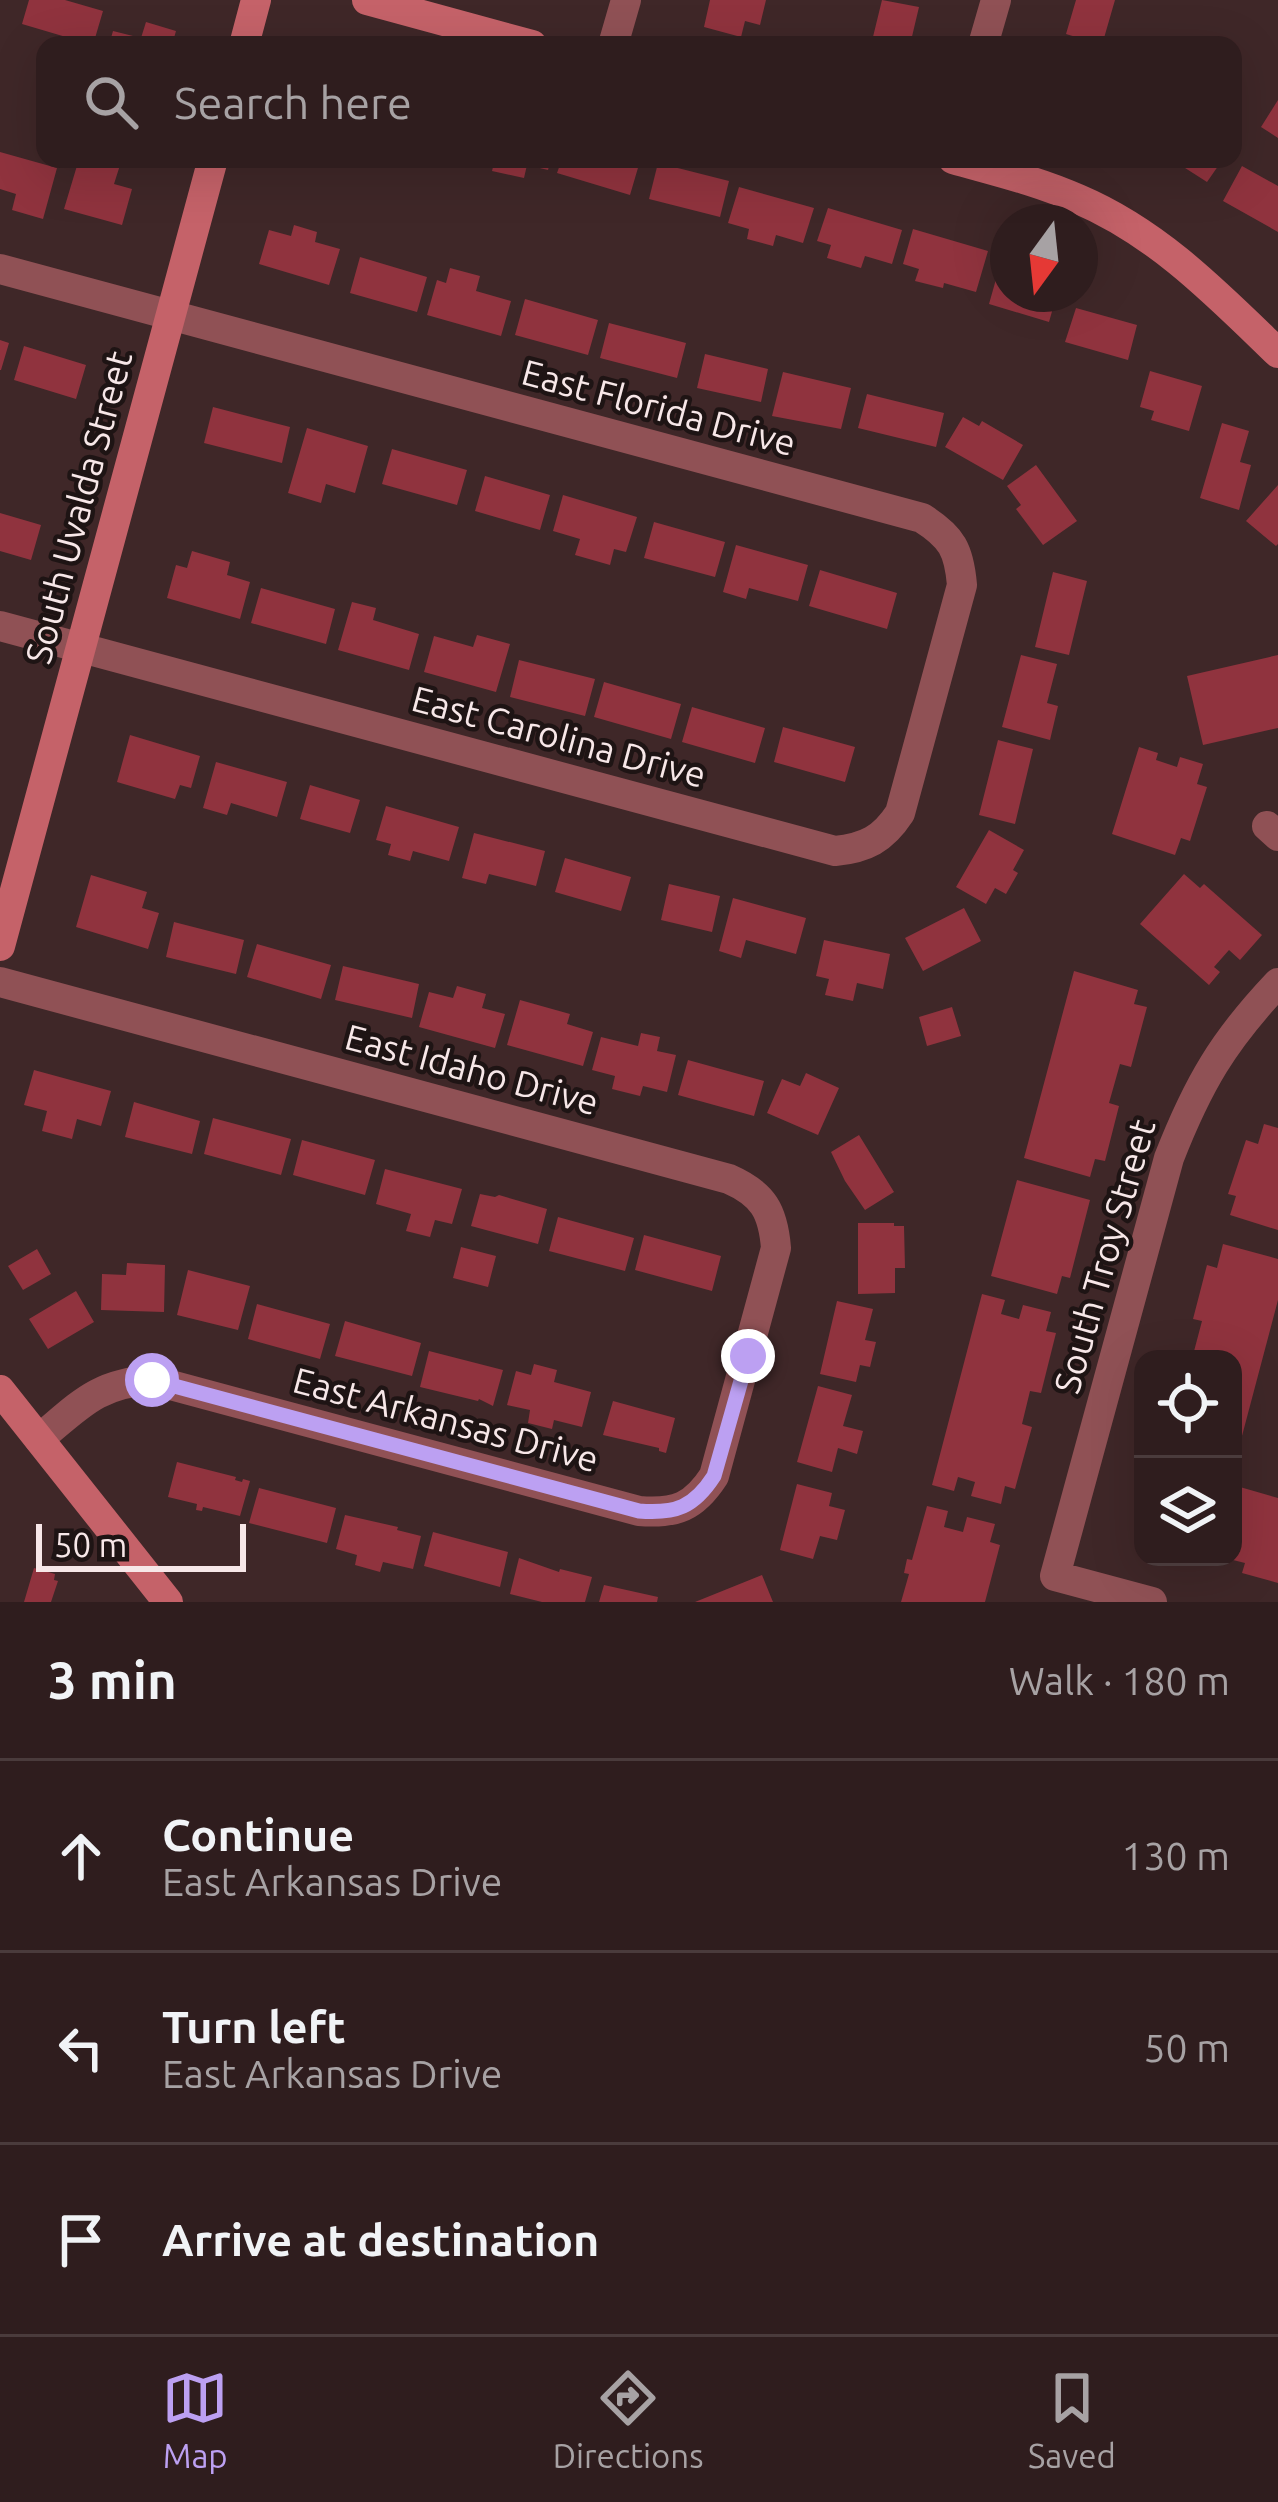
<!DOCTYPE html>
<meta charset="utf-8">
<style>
:root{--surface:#2f1d1e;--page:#3b2a2b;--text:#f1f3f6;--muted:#a7a2a4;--line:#4a3b3c;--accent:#bca0f2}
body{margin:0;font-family:Ubuntu,sans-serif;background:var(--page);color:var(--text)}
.controls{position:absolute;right:36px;bottom:36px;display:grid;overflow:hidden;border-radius:24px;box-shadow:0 12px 48px #0002}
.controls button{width:108px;height:108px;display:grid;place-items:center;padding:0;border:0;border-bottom:3px solid var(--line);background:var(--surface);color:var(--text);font:60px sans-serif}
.compass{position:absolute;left:990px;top:204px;width:108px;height:108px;border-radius:50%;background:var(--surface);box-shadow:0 12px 48px #0002;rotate:195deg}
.scale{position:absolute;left:36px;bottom:30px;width:210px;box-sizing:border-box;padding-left:12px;border:6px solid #f7e7e8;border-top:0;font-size:33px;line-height:42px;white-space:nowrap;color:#f7e7e8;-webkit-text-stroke:9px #1e1414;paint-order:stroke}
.stop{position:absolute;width:36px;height:36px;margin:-27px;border:9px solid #bca0f2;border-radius:50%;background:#fff}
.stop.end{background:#bca0f2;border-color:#fff;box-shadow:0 3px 12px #0008}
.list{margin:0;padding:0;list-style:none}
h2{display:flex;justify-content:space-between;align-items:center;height:156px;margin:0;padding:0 48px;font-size:51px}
h2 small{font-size:39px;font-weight:400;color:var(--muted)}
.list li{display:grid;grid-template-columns:78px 1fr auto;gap:36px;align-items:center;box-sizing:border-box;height:192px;padding:0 48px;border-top:3px solid var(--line)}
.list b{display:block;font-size:45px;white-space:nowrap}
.list p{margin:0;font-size:39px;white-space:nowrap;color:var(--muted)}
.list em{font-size:39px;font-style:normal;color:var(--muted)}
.icon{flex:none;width:66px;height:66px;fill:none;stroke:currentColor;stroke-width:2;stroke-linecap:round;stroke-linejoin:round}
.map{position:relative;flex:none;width:1278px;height:1602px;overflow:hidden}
.search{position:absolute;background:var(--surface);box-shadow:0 12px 48px #0002;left:36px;right:36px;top:36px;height:132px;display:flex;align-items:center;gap:30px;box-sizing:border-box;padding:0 42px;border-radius:24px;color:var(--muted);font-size:45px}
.sheet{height:732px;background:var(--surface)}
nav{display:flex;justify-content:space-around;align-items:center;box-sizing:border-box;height:168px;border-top:3px solid var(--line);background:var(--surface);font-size:33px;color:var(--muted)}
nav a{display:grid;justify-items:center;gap:6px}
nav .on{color:var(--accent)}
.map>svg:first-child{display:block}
</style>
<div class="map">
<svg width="1278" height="1602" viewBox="0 0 1278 1602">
<rect width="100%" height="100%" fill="#3f2728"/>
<path fill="#90333e" d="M29,0H65L103,11L93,45L22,24Z
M710,0H766L760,25L745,21L741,37L704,27Z
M882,0L919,7L910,45H871Z
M1076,0H1115L1102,45L1066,34Z
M146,22L176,31L172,45H109L113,31L141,38Z
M1278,100V138L1261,127Z
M0,152L57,168L43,219L12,210L16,194L0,189Z
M79,159H110L121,162L114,184L132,189L122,225L64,209Z
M495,159H551L548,170L527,165L524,178L492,171Z
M562,159H634L640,161L630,195L557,173Z
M1171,159H1223L1207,182Z
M658,163L729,181L720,217L649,199Z
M1242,166L1278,186V232L1223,201Z
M739,187L814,208L803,243L776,235L773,246L747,239L749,229L728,223Z
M828,208L902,230L892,264L865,256L861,268L827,258L831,245L817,241Z
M294,225L317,232L315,242L340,249L329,285L259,264L269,230L291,236Z
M913,229L988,251L976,292L944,283L943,288L915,281L919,269L903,264Z
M360,257L427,277L417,312L350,293Z
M1002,258L1008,259V294H1057L1049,322L989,304Z
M450,268L480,276L476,291L511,301L501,336L427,315L437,280L446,283Z
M525,299L598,320L588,355L515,335Z
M1076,308L1137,325L1128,360L1065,342Z
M609,323L686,343L677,378L600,358Z
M0,340L9,343L1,370H0Z
M24,346L86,365L76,399L14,380Z
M705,354L768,369L761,402L697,388Z
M1150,371L1202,386L1189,431L1151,420L1154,411L1140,407Z
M783,372L851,388L841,429L772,416Z
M867,394L944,413L936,447L858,428Z
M213,407L290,427L282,463L204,443Z
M963,417L979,426L982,421L1023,445L1003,480L945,447Z
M1222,423L1249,431L1240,462L1251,465L1239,510L1200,498Z
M307,428L368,446L355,493L326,484L321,503L288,493Z
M392,449L467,470L457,505L382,484Z
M1036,465L1077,521L1043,545L1016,509L1021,505L1007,486Z
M485,476L550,495L540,530L475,511Z
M1278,485V544L1276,546L1246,521Z
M563,495L637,517L626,552L614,549L610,565L575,555L580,539L553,531Z
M0,513L41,525L31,560L0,551Z
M654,522L725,542L715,577L644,558Z
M736,545L808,565L798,601L749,588L746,599L723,592Z
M192,551L230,562L227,575L250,582L240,619L167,598L176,565L187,568Z
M820,570L897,593L887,629L809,606Z
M1053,572L1087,581L1069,655L1035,647Z
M261,588L335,609L326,644L251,623Z
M352,602L376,608L373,620L419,634L409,670L338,650Z
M477,635L510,644L496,692L424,672L434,636L473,647Z
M1021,655L1057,664L1047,703L1058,706L1050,740L1002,727Z
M1278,655V728L1203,745L1187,676Z
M519,660L595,679L585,716L510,697Z
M604,682L681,704L671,739L594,717Z
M692,707L765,728L755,763L682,742Z
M783,727L855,747L845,782L774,762Z
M130,735L200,756L191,788L180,785L175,799L117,782Z
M998,740L1033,749L1015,824L979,815Z
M1139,747L1158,753L1156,760L1177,767L1180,757L1203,764L1197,784L1207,787L1190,841L1181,838L1175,855L1112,834Z
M216,762L287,782L277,817L231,803L227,815L203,808Z
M310,785L360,800L350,833L300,819Z
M386,806L459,827L449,861L413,851L410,861L388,855L391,844L376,840Z
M989,830L1024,850L1013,870L1018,873L1006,894L995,888L986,904L956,887Z
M474,833L545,851L536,886L489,874L486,884L462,878Z
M565,858L631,877L621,911L555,892Z
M1184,874L1200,888L1204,884L1262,935L1240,960L1229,950L1214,967L1220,972L1209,985L1140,924Z
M91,875L147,892L142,908L159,913L148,949L76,927Z
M669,884L720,896L712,932L661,920Z
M733,898L806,918L796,954L746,940L741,958L719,951Z
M964,908L981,941L923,971L905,938Z
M174,922L244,940L236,974L166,957Z
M824,940L890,954L883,989L857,983L853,1001L825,995L829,979L816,976Z
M257,944L331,965L321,999L247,977Z
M343,966L419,984L412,1018L335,1000Z
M1074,971L1138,990L1134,1004L1147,1007L1131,1067L1120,1064L1109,1103L1119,1106L1105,1161L1095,1159L1090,1177L1024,1158Z
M457,986L486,994L482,1008L505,1014L495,1048L419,1027L429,992L453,998Z
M520,1000L570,1014L567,1024L593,1032L583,1066L507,1045Z
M952,1007L961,1036L927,1046L919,1017Z
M641,1033L660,1037L657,1051L676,1055L667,1092L643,1086L640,1096L612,1089L615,1076L592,1070L601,1037L638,1046Z
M688,1060L764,1081L754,1116L678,1095Z
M34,1070L111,1091L101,1126L77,1119L72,1139L42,1131L47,1111L24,1105Z
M806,1073L839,1088L818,1135L767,1113L782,1079L800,1086Z
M134,1102L200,1121L192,1154L125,1137Z
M213,1118L291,1139L281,1175L204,1154Z
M1264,1124L1278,1128V1230L1230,1215L1236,1196L1228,1194L1246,1140L1258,1144Z
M859,1135L894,1192L865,1210L845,1181L831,1152Z
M302,1140L375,1160L365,1195L293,1175Z
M385,1169L462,1189L452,1224L435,1220L430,1237L406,1231L411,1214L376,1204Z
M1017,1180L1090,1200L1070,1278L1062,1276L1057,1294L991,1276Z
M480,1194L495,1197L499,1195L547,1209L538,1244L471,1226Z
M558,1217L634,1238L625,1271L549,1251Z
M858,1223H894V1226H904L905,1268H895V1293L858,1294Z
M644,1235L721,1256L712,1291L635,1270Z
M1223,1244L1278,1259V1300L1238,1451L1233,1450V1359H1182L1184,1353L1193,1355L1202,1321L1193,1319L1207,1265L1217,1268Z
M461,1247L496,1256L488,1287L453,1278Z
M37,1249L51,1274L23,1290L8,1266Z
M127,1263L165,1265L164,1312L101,1310L102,1274L126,1275Z
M188,1270L250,1286L238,1330L177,1315Z
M76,1291L94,1322L48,1349L29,1319Z
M982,1294L1005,1300L1001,1314L1019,1319L1023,1305L1051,1312L1046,1331L1056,1333L1041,1393L1030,1391L1022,1424L1032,1427L1015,1489L1005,1486L1001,1504L971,1496L975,1482L958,1477L954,1491L932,1485Z
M837,1301L873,1309L865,1340L876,1342L870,1367L860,1365L856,1382L820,1374Z
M257,1304L330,1324L320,1359L248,1339Z
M345,1321L421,1343L412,1376L335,1356Z
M429,1351L503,1370L493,1406L479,1399L478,1401L420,1387Z
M534,1364L557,1370L554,1382L591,1392L582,1427L554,1420L552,1429L528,1423L530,1410L507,1405L516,1371L531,1375Z
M818,1386L852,1395L843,1426L863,1431L857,1454L838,1448L832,1472L797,1462Z
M613,1401L675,1418L666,1453L659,1451V1448L603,1435Z
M177,1462L236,1477L235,1480L242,1482L243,1479L250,1481L240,1516L203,1507L202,1511L196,1510L197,1504L168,1497Z
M797,1484L832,1493L829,1506L845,1510L837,1540L820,1536L813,1559L780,1550Z
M1233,1485L1278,1498V1583L1242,1573L1245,1563L1233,1560Z
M259,1488L336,1508L327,1543L249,1523Z
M1142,1504H1143V1534L1134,1531Z
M927,1506L948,1511L944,1527L963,1532L967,1517L995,1524L990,1542L1000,1545L985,1602H901L909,1574L904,1573L907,1559L912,1560Z
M345,1515L398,1527L397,1530L421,1536L413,1569L383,1562L380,1572L355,1565L357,1555L336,1549Z
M433,1532L508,1552L500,1587L424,1566Z
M519,1558L559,1572L560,1569L592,1577L585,1602H542L510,1594Z
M34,1568L55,1574L54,1580L58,1581L51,1602H24Z
M762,1575L773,1602H695Z
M604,1585L658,1597L657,1602H599Z"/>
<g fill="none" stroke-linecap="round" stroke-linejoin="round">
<path stroke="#905155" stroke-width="30" d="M613,45L626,0
M983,45L996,0
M0,269L922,518C952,537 959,550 962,585L900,813C883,839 866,848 835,851L0,626
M1267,826L1278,836
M0,982L729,1179C763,1194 773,1211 776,1248L714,1476C694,1507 676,1514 639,1511L152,1380C97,1383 79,1406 39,1439
M1152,1602L1055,1576L1169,1158C1198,1084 1223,1041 1278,983"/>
<path stroke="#c56269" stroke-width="30" d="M367,0L532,45
M244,45L256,0
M953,159C995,171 1038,181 1078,199C1158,233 1217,294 1278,353
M0,946L213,159
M0,1390L168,1602"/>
</g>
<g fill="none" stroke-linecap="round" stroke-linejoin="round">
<path stroke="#bca0f2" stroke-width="15" d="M152,1380L639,1511C676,1514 694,1507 714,1476L748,1356"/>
</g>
<g text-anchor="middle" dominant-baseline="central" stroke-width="9" stroke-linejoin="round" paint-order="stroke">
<g font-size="36" fill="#f7e7e8" stroke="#1e1414">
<text transform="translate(659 407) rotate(15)">East Florida Drive</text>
<text transform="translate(78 507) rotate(-75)">South Uvalda Street</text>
<text transform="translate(559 736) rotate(15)">East Carolina Drive</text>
<text transform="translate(472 1069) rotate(15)">East Idaho Drive</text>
<text transform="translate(1104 1256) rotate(-74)">South Troy Street</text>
<text transform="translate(446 1419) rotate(15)">East Arkansas Drive</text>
</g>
</g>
</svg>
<div class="controls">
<button><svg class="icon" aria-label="locate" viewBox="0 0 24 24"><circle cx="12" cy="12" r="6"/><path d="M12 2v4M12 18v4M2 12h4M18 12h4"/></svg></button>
<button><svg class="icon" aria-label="layers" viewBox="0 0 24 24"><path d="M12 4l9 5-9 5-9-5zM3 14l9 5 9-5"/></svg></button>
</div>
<svg class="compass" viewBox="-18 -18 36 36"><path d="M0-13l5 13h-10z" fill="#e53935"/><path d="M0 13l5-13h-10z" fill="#a7a2a4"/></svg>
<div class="scale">50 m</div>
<div class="stop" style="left:152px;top:1380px"></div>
<div class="stop end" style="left:748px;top:1356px"></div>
<div class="search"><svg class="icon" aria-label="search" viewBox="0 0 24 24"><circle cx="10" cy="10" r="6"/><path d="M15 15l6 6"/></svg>Search here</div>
</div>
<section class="sheet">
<h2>3 min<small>Walk · 180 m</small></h2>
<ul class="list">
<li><svg class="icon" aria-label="ahead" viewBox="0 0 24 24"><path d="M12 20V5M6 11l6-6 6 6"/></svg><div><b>Continue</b><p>East Arkansas Drive</p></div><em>130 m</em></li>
<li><svg class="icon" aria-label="left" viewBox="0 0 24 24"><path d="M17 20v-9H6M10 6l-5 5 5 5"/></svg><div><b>Turn left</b><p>East Arkansas Drive</p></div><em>50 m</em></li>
<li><svg class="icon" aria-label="arrive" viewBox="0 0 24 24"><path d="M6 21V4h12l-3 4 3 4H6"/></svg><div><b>Arrive at destination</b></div></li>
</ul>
</section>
<nav>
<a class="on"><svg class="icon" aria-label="map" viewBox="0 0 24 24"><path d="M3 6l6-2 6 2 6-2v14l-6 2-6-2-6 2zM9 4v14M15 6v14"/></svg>Map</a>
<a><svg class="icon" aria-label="directions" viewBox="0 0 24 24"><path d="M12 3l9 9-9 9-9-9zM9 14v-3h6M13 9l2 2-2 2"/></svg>Directions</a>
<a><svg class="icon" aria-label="saved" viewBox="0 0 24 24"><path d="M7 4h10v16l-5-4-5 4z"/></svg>Saved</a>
</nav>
